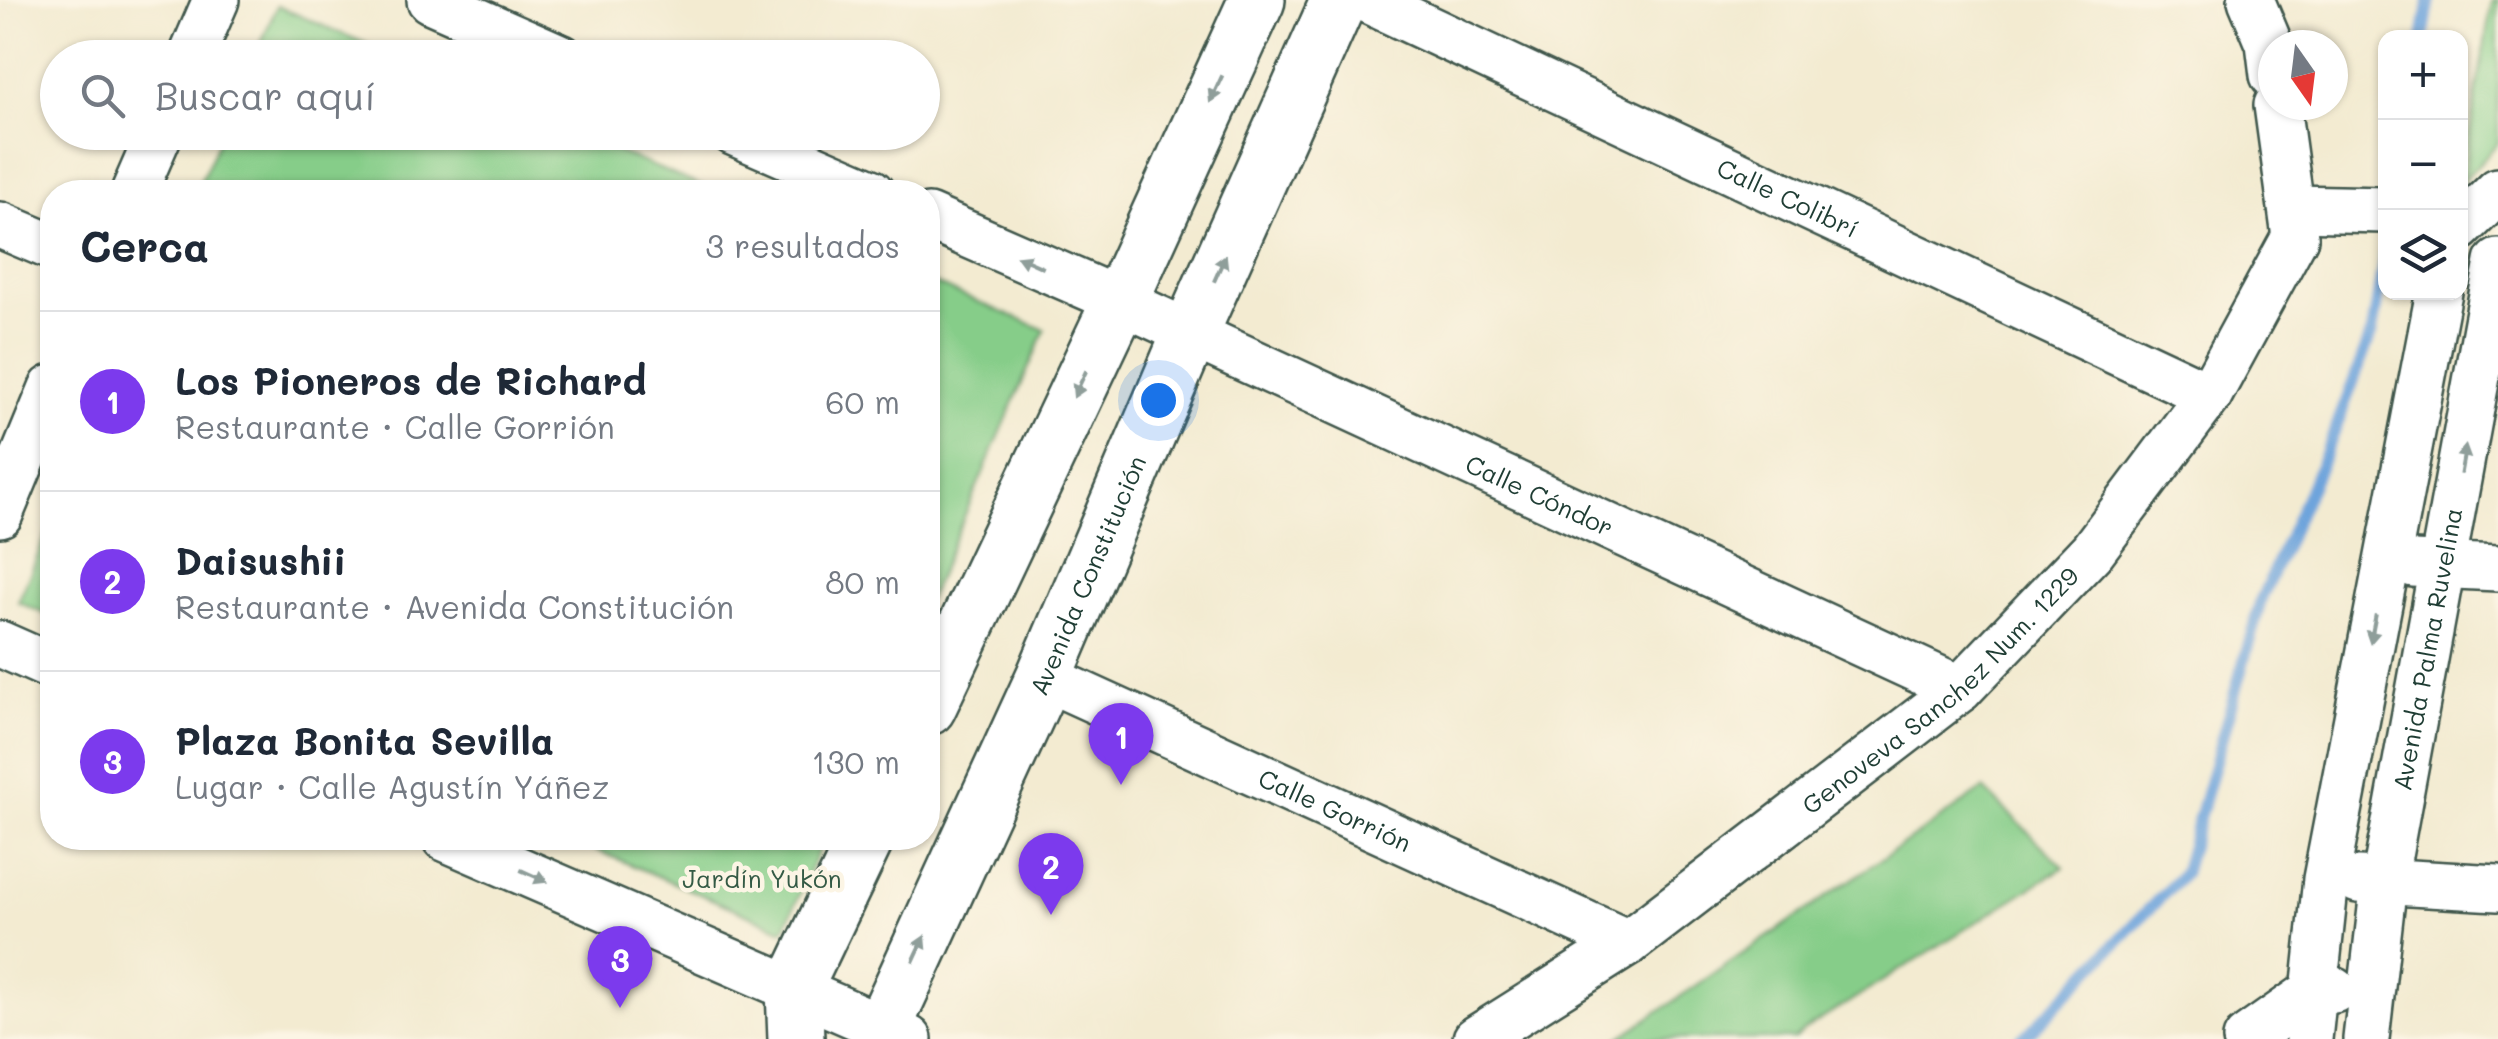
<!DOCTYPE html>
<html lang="es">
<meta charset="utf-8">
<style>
:root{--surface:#fff;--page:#f6f6f7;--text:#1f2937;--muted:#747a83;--line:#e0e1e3;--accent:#7c3aed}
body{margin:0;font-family:Mali,sans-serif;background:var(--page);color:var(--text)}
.controls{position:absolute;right:30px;top:30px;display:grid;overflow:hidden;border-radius:20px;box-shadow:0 2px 8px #0004}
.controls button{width:90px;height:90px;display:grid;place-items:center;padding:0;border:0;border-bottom:2px solid var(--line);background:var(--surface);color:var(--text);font:50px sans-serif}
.compass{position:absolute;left:2258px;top:30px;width:90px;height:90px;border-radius:50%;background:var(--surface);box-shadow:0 2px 8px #0004;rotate:166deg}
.you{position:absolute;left:1158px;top:400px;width:35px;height:35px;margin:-25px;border:8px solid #fff;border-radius:50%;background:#1a73e8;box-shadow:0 0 0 15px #1a73e833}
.badge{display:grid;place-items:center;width:65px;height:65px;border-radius:50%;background:var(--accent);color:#fff;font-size:32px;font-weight:700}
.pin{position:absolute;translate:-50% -82px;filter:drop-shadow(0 2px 5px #0008)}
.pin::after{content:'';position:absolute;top:52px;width:35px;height:30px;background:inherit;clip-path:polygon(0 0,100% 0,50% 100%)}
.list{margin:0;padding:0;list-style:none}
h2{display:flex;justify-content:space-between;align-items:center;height:130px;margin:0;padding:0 40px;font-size:42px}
h2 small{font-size:32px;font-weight:400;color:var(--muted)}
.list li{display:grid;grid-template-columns:65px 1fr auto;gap:30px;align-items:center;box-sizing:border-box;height:180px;padding:0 40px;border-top:2px solid var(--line)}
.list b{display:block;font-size:38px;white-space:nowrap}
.list p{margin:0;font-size:32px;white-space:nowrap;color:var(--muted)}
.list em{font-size:32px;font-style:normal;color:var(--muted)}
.icon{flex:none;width:55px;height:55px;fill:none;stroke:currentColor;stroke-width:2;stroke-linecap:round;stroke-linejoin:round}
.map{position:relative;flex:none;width:2498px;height:1039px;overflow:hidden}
.search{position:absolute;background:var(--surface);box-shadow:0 2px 8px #0004;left:40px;top:40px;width:900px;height:110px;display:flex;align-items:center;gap:25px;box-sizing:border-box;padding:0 35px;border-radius:55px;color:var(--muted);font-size:38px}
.panel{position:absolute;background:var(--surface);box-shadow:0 2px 8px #0004;left:40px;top:180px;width:900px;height:670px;border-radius:40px}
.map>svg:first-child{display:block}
</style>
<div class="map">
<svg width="2498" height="1039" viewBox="0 0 2498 1039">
<rect width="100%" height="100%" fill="#fcf5e5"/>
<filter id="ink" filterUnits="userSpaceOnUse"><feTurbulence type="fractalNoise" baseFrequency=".01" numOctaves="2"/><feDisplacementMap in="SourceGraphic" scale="20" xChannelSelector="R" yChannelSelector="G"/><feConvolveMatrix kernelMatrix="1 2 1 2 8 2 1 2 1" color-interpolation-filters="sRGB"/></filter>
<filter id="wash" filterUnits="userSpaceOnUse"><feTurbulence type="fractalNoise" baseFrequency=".0048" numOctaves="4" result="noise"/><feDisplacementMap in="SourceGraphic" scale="40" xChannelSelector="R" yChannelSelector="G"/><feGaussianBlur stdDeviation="2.25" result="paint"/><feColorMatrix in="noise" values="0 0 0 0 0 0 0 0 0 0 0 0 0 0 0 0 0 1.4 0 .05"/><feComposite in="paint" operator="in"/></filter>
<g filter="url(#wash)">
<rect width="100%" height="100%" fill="#f3ebd1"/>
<path fill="#86cd89" stroke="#52855e" stroke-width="2.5" d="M2492,0H2498V143L2461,183Z
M277,6L397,57H255Z
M222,133H572L716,192H196Z
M928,281L1045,330L928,600Z
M52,522V617L18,602Z
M1984,789L2064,867L1803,1031L1794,1039H1618Z
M568,838H824L784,930Z"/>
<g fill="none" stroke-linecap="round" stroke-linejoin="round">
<path stroke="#6ea4dc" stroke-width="12" d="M2423,38L2430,0
M2020,1039L2031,1031L2183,874L2262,597L2332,438L2372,332L2386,248"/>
</g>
</g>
<g filter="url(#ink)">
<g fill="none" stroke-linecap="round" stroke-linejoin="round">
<g stroke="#3f574c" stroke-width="50">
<g id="minor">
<path d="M430,0L562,58"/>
<path id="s1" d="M1367,0L2209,395"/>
<path d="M2251,0L2269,43L2273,75"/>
<path d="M191,58L216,0"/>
<path d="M2277,105L2295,237"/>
<path d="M733,132L871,192"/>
<path d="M134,192L160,132"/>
<path d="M2292,208L2386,210"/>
<path id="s2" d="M928,217L1120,301L1960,689"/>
<path d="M0,225L52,247"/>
<path d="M2460,228L2498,191"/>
<path d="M0,514L52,388"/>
<path d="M2413,564L2498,568"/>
<path d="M0,644L52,667"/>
<path id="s3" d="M1044,677L1628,943"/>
<path d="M445,838L909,1039"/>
<path d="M2358,880L2498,888"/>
<path id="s4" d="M1476,1039L1628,943L1960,689L2092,551L2209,395L2295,237"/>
<path d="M2246,1039L2314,991L2334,990"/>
<path d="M2309,1039L2326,879L2439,292"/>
<path id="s5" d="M2366,1039L2384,882L2498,262"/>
</g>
</g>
<g stroke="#3f574c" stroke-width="60">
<g id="tertiary">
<path d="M928,707L1120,301L1257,0"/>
<path d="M796,1039L794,989L866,838"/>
<path id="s6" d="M883,1039V1028L1044,677L1190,334L1339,0"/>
</g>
</g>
<use href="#minor" stroke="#fff" stroke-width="45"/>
<use href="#tertiary" stroke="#fff" stroke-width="55"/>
</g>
<defs><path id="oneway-solid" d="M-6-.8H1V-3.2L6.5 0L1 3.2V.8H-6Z" transform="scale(2.5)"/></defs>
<g fill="#8f9e9a">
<use href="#oneway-solid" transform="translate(1216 89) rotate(115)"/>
<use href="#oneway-solid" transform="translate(1030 262) rotate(-156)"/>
<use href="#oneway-solid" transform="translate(1220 268) rotate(-66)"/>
<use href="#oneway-solid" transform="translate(1080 384) rotate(115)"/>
<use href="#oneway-solid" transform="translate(2463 460) rotate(-80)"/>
<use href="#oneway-solid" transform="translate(2373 629) rotate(101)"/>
<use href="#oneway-solid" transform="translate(534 876) rotate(24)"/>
<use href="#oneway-solid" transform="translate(919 949) rotate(-65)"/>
</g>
</g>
<g text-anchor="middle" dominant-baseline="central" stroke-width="9" stroke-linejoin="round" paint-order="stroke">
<g font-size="25" fill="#1f3d34" stroke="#fcf5e5">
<text stroke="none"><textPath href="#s1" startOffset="465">Calle Colibrí</textPath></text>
<text stroke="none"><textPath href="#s2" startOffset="672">Calle Cóndor</textPath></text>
<text stroke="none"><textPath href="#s6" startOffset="508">Avenida Constitución</textPath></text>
<text stroke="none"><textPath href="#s5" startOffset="395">Avenida Palma Ruvelina</textPath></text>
<text stroke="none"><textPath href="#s4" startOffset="582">Genoveva Sanchez Num. 1229</textPath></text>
<text stroke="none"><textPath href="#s3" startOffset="320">Calle Gorrión</textPath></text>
</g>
<g font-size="25" fill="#345a45" stroke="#fcf5e5">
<text x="762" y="878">Jardín Yukón</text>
</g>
</g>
</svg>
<div class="controls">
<button>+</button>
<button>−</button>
<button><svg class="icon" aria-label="layers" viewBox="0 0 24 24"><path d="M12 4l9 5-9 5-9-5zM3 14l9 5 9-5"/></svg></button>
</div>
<svg class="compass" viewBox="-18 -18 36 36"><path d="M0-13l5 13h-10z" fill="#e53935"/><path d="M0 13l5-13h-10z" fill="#747a83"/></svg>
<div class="you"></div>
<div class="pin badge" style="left:1121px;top:785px">1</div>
<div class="pin badge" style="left:1051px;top:915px">2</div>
<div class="pin badge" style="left:620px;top:1008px">3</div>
<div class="search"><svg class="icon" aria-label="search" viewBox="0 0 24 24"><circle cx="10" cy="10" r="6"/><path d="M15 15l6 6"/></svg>Buscar aquí</div>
<section class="panel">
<h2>Cerca<small>3 resultados</small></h2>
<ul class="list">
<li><span class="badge">1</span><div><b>Los Pioneros de Richard</b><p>Restaurante · Calle Gorrión</p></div><em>60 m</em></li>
<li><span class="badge">2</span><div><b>Daisushii</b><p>Restaurante · Avenida Constitución</p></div><em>80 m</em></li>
<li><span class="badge">3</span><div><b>Plaza Bonita Sevilla</b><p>Lugar · Calle Agustín Yáñez</p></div><em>130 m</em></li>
</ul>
</section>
</div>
